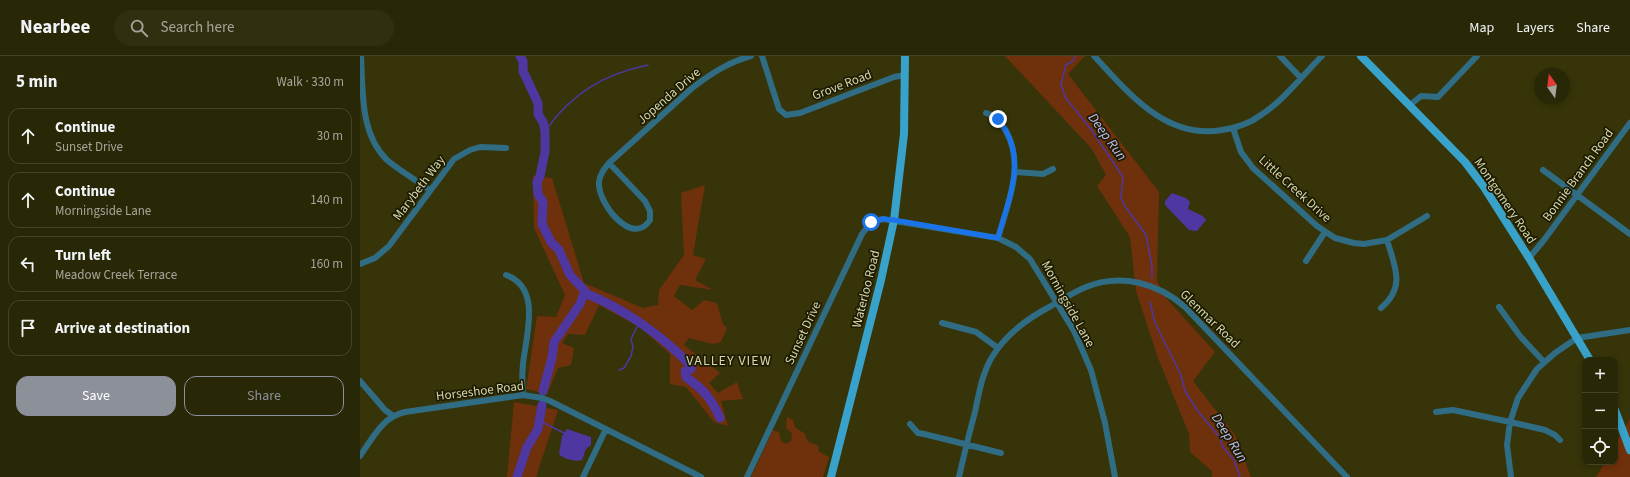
<!DOCTYPE html>
<meta charset="utf-8">
<style>
:root{--surface:#282706;--page:#302f10;--text:#f1f3f6;--muted:#a5a59b;--line:#444428;--accent:#8c9099}
body{margin:0;font-family:"Source Sans 3",sans-serif;background:var(--page);color:var(--text)}
.controls{position:absolute;right:12px;bottom:12px;display:grid;overflow:hidden;border-radius:8px;box-shadow:0 2px 6px #0003}
.controls button{width:36px;height:36px;display:grid;place-items:center;padding:0;border:0;border-bottom:1px solid var(--line);background:var(--surface);color:var(--text);font:20px sans-serif}
.compass{position:absolute;left:1174px;top:12px;width:36px;height:36px;border-radius:50%;background:var(--surface);box-shadow:0 2px 6px #0003;rotate:346deg}
.stop{position:absolute;width:12px;height:12px;margin:-9px;border:3px solid #1a73e8;border-radius:50%;background:#fff}
.stop.end{background:#1a73e8;border-color:#fff;box-shadow:0 1px 4px #0008}
.list{margin:0;padding:0;list-style:none}
h2{display:flex;justify-content:space-between;align-items:center;height:52px;margin:0;padding:0 16px;font-size:17px}
h2 small{font-size:13px;font-weight:400;color:var(--muted)}
.list li{display:grid;grid-template-columns:26px 1fr auto;gap:12px;align-items:center;box-sizing:border-box;height:56px;margin:0 8px 8px;padding:0 8px;border:1px solid var(--line);border-radius:12px}
.list b{display:block;font-size:15px;white-space:nowrap}
.list p{margin:0;font-size:13px;white-space:nowrap;color:var(--muted)}
.list em{font-size:13px;font-style:normal;color:var(--muted)}
.actions{display:flex;gap:8px;padding:12px 16px}
.actions a{flex:1;padding:9px 0;border:1px solid var(--accent);border-radius:12px;text-align:center;font-size:14px;color:var(--accent)}
.actions .main{background:var(--accent);color:#fff}
.icon{flex:none;width:22px;height:22px;fill:none;stroke:currentColor;stroke-width:2;stroke-linecap:round;stroke-linejoin:round}
.map{position:relative;flex:none;width:1270px;height:421px;overflow:hidden}
header{display:flex;align-items:center;gap:24px;box-sizing:border-box;height:56px;padding:0 20px;background:var(--surface);border-bottom:1px solid var(--line)}
header strong{font-size:19px}
nav{display:flex;gap:22px;margin-inline-start:auto;font-size:14px}
.search{width:280px;height:36px;background:var(--page);display:flex;align-items:center;gap:10px;box-sizing:border-box;padding:0 14px;border-radius:22px;color:var(--muted);font-size:15px}
main{display:flex}
aside{flex:1;background:var(--surface)}
.map>svg:first-child{display:block}
</style>
<header>
<strong>Nearbee</strong>
<div class="search"><svg class="icon" aria-label="search" viewBox="0 0 24 24"><circle cx="10" cy="10" r="6"/><path d="M15 15l6 6"/></svg>Search here</div>
<nav><a>Map</a><a>Layers</a><a>Share</a></nav>
</header>
<main>
<aside>
<h2>5 min<small>Walk · 330 m</small></h2>
<ul class="list">
<li><svg class="icon" aria-label="ahead" viewBox="0 0 24 24"><path d="M12 20V5M6 11l6-6 6 6"/></svg><div><b>Continue</b><p>Sunset Drive</p></div><em>30 m</em></li>
<li><svg class="icon" aria-label="ahead" viewBox="0 0 24 24"><path d="M12 20V5M6 11l6-6 6 6"/></svg><div><b>Continue</b><p>Morningside Lane</p></div><em>140 m</em></li>
<li><svg class="icon" aria-label="left" viewBox="0 0 24 24"><path d="M17 20v-9H6M10 6l-5 5 5 5"/></svg><div><b>Turn left</b><p>Meadow Creek Terrace</p></div><em>160 m</em></li>
<li><svg class="icon" aria-label="arrive" viewBox="0 0 24 24"><path d="M6 21V4h12l-3 4 3 4H6"/></svg><div><b>Arrive at destination</b></div></li>
</ul>
<div class="actions"><a class="main">Save</a><a>Share</a></div>
</aside>
<div class="map">
<svg width="1270" height="421" viewBox="0 0 1270 421">
<rect width="100%" height="100%" fill="#363408"/>
<path fill="#6e310b" d="M645,0H725L708,18L799,136L797,225L807,243L855,296L833,325L875,379L891,421H852V415L830,396L829,378L798,302L776,235L770,181L737,130L746,119L732,93Z
M173,120L192,122L224,227L283,252L298,249L299,234L324,199L321,137L345,129L333,199L346,203L335,224L353,234L320,229L314,240L332,254L344,244L357,247L363,268L367,272L361,286L353,288L329,282L324,289L360,317L349,327L358,337L377,326L383,343L361,345L368,370L354,366L326,331L310,328V298L281,272L239,249L225,279L208,278L202,287L214,292L211,309L198,312L187,338L166,333L177,260L196,261L205,239L174,172Z
M154,346L198,354L176,421H147Z
M427,361L433,364L435,371L445,378L448,386L458,389L459,396L469,401L463,421H391L413,374L419,376L421,385L426,388L431,385L432,377L426,372Z
M1270,363V421H1236L1245,406H1255V388Z"/>
<path fill="#4e37a1" d="M812,137L826,142L830,146L828,153L843,160L846,164L837,175L829,174L805,149V145Z
M207,373L231,381V389L226,393L222,404C216,406 203,403 199,398L202,380Z"/>
<g fill="none" stroke-linecap="round" stroke-linejoin="round">
<path stroke="#4e37a1" stroke-width="1.5" d="M715,0L713,5L706,9L701,28L705,41L730,72L763,121L761,141L764,149L786,179L792,210V222
M185,75C212,37 244,18 288,9
M790,246L795,267L821,319L825,335L837,354L860,382L862,390L874,404L880,421
M259,314L264,312L271,300L273,291L271,283L279,267
M180,365L204,377"/>
<path stroke="#4e37a1" stroke-width="9" d="M160,0L163,5V15L178,47V58L183,66L185,75V96L180,120L177,126L178,138L183,146L182,168L191,186L199,194L210,219L225,235L220,248L194,286L192,302L183,335
M225,237C264,253 302,279 331,310V313L325,315L326,321C344,334 351,342 360,362
M157,421L167,391L178,373L182,349"/>
<path stroke="#306d85" stroke-width="6" d="M1,0C3,35 0,78 27,104C40,115 56,124 70,134
M402,0L419,53L426,59L440,57L534,21L545,19
M734,0C768,36 805,84 862,74C876,72 889,68 901,59C923,45 943,19 962,0
M920,0L940,21
M1050,49L1061,40L1078,41L1117,0
M626,57C636,60 641,66 646,75C665,109 648,147 638,182
M873,72L881,96L893,112L957,170L975,182L994,187L1004,188L1027,184L1067,160
M249,107L285,145L290,155V164C272,192 237,146 239,126C240,118 244,113 249,107L331,33C349,19 368,6 391,0
M1183,114L1270,178
M655,116L683,118L693,113
M1169,202L1184,184L1270,67
M946,205L965,176
M0,208L15,202L29,190L94,103L110,94L120,91L146,92
M146,219C182,232 166,279 163,308C162,318 162,328 163,339
M1139,251L1160,280L1184,306
M1021,252C1046,231 1035,211 1027,184
M582,267L616,276L638,292
M0,325L25,354L32,359
M1076,356L1093,354L1150,366L1185,374L1195,379L1200,384
M550,368L558,377L564,378L641,397
M0,400C13,382 22,361 45,356L163,339L182,342L190,345L341,421
M223,421L246,373
M387,421L502,178L511,166L523,163L638,182L656,191L670,203L714,275L731,314L745,367L755,421
M599,421C604,399 609,378 615,356C619,337 622,318 632,301C646,278 668,262 691,250C703,243 714,236 726,231C761,217 798,227 825,251L987,421
M1151,421L1147,389L1150,366L1158,342L1177,313L1195,297L1217,282L1270,274"/>
<path stroke="#39a2ca" stroke-width="8" d="M1001,0L1105,106L1124,131L1169,202L1230,304
M1255,354L1270,394
M471,421L521,224L534,164L544,78L545,0"/>
</g>
<g fill="none" stroke-linecap="round" stroke-linejoin="round">
<path stroke="#1a73e8" stroke-width="5" d="M511,166L523,163L534,164L638,182C649,140 669,101 638,63"/>
</g>
<g text-anchor="middle" dominant-baseline="central" stroke-width="3.5" stroke-linejoin="round" paint-order="stroke">
<g font-size="13" fill="#d6d6af" stroke="#1d1b00">
<text transform="translate(482 29) rotate(-21)">Grove Road</text>
<text transform="translate(309 40) rotate(-41)">Jopenda Drive</text>
<text transform="translate(1218 119) rotate(-54)">Bonnie Branch Road</text>
<text transform="translate(59 132) rotate(-53)">Marybeth Way</text>
<text transform="translate(935 133) rotate(42)">Little Creek Drive</text>
<text transform="translate(1145 145) rotate(56)">Montgomery Road</text>
<text transform="translate(506 233) rotate(-76)">Waterloo Road</text>
<text transform="translate(708 248) rotate(61)">Morningside Lane</text>
<text transform="translate(850 263) rotate(44)">Glenmar Road</text>
<text transform="translate(443 277) rotate(-65)">Sunset Drive</text>
<text transform="translate(120 335) rotate(-7)">Horseshoe Road</text>
</g>
<g font-size="14" font-style="italic" fill="#c0bdf4" stroke="#1d1b00">
<text transform="translate(747 81) rotate(54)">Deep Run</text>
<text transform="translate(869 382) rotate(58)">Deep Run</text>
</g>
<g font-size="14" letter-spacing="1" fill="#d6d6af" stroke="#1d1b00">
<text x="369" y="305">VALLEY VIEW</text>
</g>
</g>
</svg>
<div class="controls">
<button>+</button>
<button>−</button>
<button><svg class="icon" aria-label="locate" viewBox="0 0 24 24"><circle cx="12" cy="12" r="6"/><path d="M12 2v4M12 18v4M2 12h4M18 12h4"/></svg></button>
</div>
<svg class="compass" viewBox="-18 -18 36 36"><path d="M0-13l5 13h-10z" fill="#e53935"/><path d="M0 13l5-13h-10z" fill="#a5a59b"/></svg>
<div class="stop" style="left:511px;top:166px"></div>
<div class="stop end" style="left:638px;top:63px"></div>
</div>
</main>
